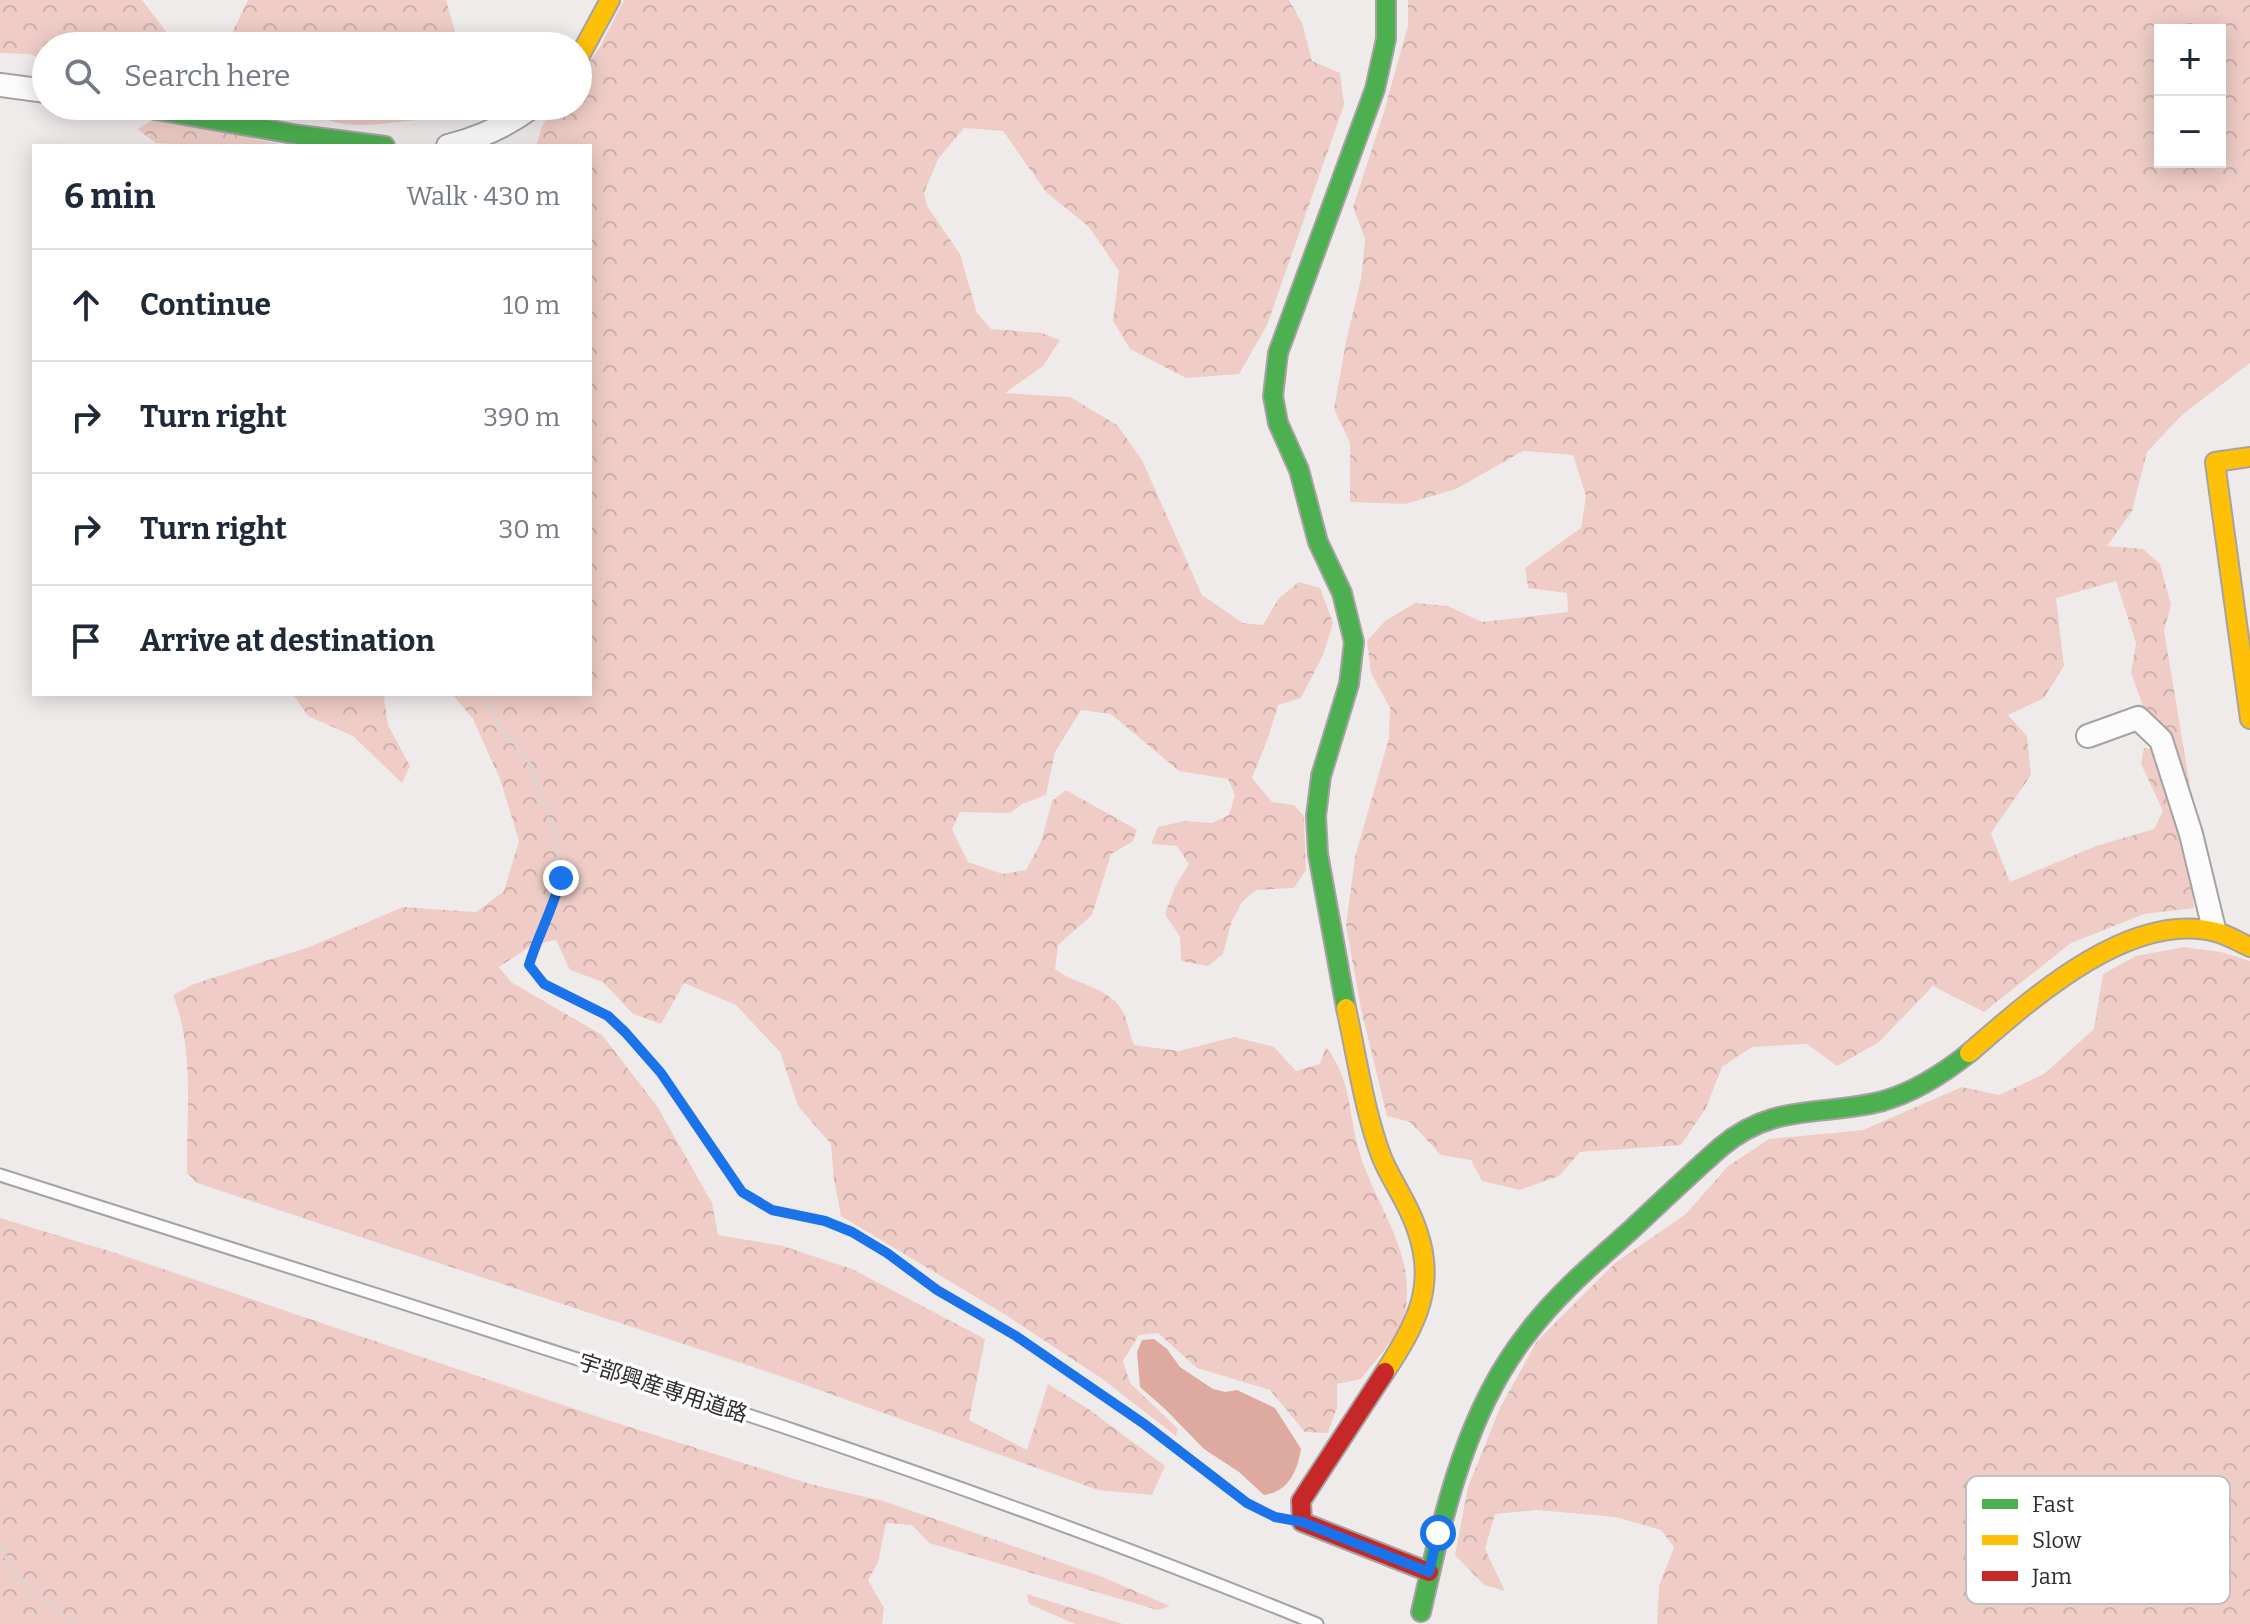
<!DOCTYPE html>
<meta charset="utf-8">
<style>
:root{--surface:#fff;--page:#f2f2f3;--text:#1f2937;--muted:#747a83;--line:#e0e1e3}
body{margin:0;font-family:Bitter,"Noto Sans JP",serif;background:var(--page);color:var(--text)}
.controls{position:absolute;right:24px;top:24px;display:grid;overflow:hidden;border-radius:0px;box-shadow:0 4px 20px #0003}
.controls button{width:72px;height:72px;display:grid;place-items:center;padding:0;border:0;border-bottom:2px solid var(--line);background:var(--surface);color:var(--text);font:40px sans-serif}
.stop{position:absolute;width:24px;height:24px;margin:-18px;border:6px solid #1a73e8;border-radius:50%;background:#fff}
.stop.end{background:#1a73e8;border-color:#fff;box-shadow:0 2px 8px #0008}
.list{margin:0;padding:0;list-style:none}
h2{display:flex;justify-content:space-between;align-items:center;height:104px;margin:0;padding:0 32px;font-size:34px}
h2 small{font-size:26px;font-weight:400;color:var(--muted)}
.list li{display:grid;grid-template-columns:52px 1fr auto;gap:24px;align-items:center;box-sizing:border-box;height:112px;padding:0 32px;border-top:2px solid var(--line)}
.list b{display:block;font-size:30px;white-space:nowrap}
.list em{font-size:26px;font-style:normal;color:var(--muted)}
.icon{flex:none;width:44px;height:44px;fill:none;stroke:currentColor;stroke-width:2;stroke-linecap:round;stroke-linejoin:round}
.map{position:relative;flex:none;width:2250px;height:1624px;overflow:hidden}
.search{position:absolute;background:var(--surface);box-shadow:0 4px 20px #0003;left:32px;top:32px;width:560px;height:88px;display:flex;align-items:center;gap:20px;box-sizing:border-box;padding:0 28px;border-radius:44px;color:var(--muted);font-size:30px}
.panel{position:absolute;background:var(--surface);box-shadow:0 4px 20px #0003;left:32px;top:144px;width:560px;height:552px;border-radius:0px}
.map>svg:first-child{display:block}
</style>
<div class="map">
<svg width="2250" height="1624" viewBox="0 0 2250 1624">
<defs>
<pattern id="forest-crowns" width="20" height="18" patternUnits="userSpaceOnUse" patternTransform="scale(2)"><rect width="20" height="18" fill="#efcdc6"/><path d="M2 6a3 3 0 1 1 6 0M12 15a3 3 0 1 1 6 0" fill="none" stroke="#cdb0aa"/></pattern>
</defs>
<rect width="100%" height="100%" fill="#f0ebeb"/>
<path fill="url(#forest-crowns)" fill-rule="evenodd" d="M0,0H142L177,46H46V60L29,54L0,53Z
M248,0H446L459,46H242L231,35Z
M624,0H1289L1302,23L1312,61L1340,73L1344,105L1267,325L1239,374L1186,378L1130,349L1113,321L1119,271L1089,227L1046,192L1003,131L964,128L938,159L924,193L927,206L960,254L977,313L991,329L1042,333L1060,340L1043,366L1005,393L1070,397L1117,425L1142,460L1202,595L1243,623L1263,625L1279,598L1299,582L1320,588L1333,623L1323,655L1301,698L1278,705L1269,735L1252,778L1272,802L1294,805L1304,816L1306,870L1294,888L1256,890L1242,902L1231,923L1223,954L1208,966L1181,961L1180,937L1165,914L1175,887L1189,864L1177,846L1151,844L1158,827L1185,821L1212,823L1229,815L1235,795L1228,779L1179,771L1111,714L1081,710L1055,752L1046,795L1022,804L1010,813L960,812L952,829L968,862L1003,874L1026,870L1041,842L1052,801L1066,790L1137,830L1132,842L1111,854L1092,915L1058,945L1055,969C1077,986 1112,987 1124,1014C1128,1023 1130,1035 1134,1045L1179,1051L1234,1037L1274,1047L1296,1071L1320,1064L1326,1047C1352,1080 1348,1113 1359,1151C1374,1203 1414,1249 1406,1307C1402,1334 1377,1358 1361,1379L1337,1384V1407L1328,1433L1305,1432L1270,1390L1197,1368L1158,1333L1139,1335L1123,1361L1130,1383L1178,1429L1176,1436L1101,1378L1004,1314L841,1216L834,1180L831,1144L798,1106L780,1052L736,1005L684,983L661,1024L633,1014L603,982L570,970L556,940L532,945L499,967L511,982L602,1035L657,1106L712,1203L718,1235L783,1246L852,1269L985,1339L969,1420L1027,1450L1048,1384L1087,1408L1165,1466L1152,1495L1098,1490L783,1377L197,1183L187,1173C186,1113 195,1052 173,995L194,984L312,946L403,907L476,912L504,891L519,841L500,779L473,719L452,694H590V146H536L542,126L557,106H578V77L600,47Z
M1408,0H2250V363L2183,414L2147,452L2132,511L2107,546L2143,549L2160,564L2171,605L2164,630L2192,799L2178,779L2148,721L2131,672L2136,643L2116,581L2056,598L2064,666L2044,698L2008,715L2027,736L2031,775L1991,833L2010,882L2096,846L2154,829L2163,811L2141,764L2144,748L2161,751L2188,854L2194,908L2144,914L2071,943L1984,1012L1933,986L1879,1042L1837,1066L1807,1044L1752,1047L1722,1067L1706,1108L1681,1145L1580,1152L1559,1176L1520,1190L1482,1181L1471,1160L1441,1155L1410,1122L1387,1116L1361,1009L1346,925L1355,857L1389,738L1390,708L1371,673L1367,641L1385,621L1415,603L1448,606L1482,622L1568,612L1567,593L1528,588L1525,568L1581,528L1586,496L1573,455L1523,451L1456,489L1405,504L1350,502V443L1334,409L1346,342L1361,279L1365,239L1353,207L1383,115L1408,25ZM2160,30H2220V162H2160Z
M305,106H431L418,120C381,123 335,135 305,106Z
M155,119L289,146H200L156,143L137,129Z
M293,694H386L384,698L388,725L410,766L402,783L353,736L308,716Z
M2184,947L2221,952L2250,961V1624H1657L1659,1586L1674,1547L1661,1530L1615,1517L1537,1510L1495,1514L1485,1549L1505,1591L1484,1585L1455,1555L1468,1487L1500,1408L1537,1341L1615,1263L1686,1214L1728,1166L1769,1139L1863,1130L1962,1087L1999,1095L2044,1074L2094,1029L2103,974L2136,956Z
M0,1218L116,1253L604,1419L810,1484L883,1501L1100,1576L1170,1606L1158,1610L929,1543L912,1525L886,1523L878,1562L868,1580L884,1608L882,1624H0Z
M1027,1594L1123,1624H1075L1029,1604Z"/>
<path fill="#deaa9f" d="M1154,1339L1167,1349L1180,1367L1213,1389L1225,1392L1237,1390L1275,1408L1301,1449C1297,1472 1289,1491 1264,1495L1239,1472L1204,1449L1165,1409L1140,1387L1137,1352L1142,1340Z"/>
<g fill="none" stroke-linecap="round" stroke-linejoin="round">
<g stroke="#a6a2a2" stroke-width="15">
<path id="lane" d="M0,1175C441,1317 888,1448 1317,1624"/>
</g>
<g stroke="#a6a2a2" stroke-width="26">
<path id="street" d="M0,85L46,91
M448,146C480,138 507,126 533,106
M2088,736L2138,718L2161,740L2191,834L2214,929"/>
</g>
<g stroke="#a6a2a2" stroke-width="22">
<path id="fast" d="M133,106L299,135L385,146
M1346,1008L1318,854L1316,816L1321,776L1349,684L1354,642L1342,593L1318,542L1299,470L1278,423L1273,396L1278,353L1375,89L1386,39V0
M1421,1612C1443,1517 1465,1412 1527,1334C1556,1295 1595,1262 1631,1230C1661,1202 1690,1174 1721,1147C1774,1102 1822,1117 1883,1101C1914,1092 1944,1073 1969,1053"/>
</g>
<g stroke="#a6a2a2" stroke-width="22">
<path id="slow" d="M578,59L610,0
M2250,457L2215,462L2250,719
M1346,1008C1357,1057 1364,1111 1382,1158C1392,1182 1409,1204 1417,1230C1437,1286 1416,1325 1385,1372
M1969,1053C2029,1001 2129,909 2216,932C2228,935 2239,942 2250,947"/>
</g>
<g stroke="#a6a2a2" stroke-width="22">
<path id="jam" d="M1385,1372L1301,1501L1302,1522L1429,1572"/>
</g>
<path stroke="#d7d6d6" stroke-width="3" stroke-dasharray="6 4" stroke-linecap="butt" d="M484,694L504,732L529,762L553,831L561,878L554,908L536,941L529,965L544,984L608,1016L625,1032L661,1073L742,1192L772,1210L825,1221L852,1232L887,1253L937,1290L1016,1336L1143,1423L1247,1503L1275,1517
M0,1547L17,1577L74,1624"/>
<use href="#lane" stroke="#fdfcfc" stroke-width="11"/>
<use href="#street" stroke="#fdfcfc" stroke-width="22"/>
<use href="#fast" stroke="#4caf50" stroke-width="18"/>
<use href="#slow" stroke="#ffc107" stroke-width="18"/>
<use href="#jam" stroke="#c62828" stroke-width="18"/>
</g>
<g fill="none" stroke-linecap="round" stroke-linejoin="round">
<path stroke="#1a73e8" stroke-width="10" d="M561,878C553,909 538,935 529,965L544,984L608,1016L625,1032L661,1073L742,1192L772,1210L825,1221L852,1232L887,1253L937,1290L1016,1336L1143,1423L1247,1503L1275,1517L1302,1522L1429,1572L1438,1533"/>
</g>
<g text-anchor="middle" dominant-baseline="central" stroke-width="7" stroke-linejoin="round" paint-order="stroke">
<g font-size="22" fill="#2f2c2b" stroke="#fff">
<text transform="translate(663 1388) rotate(18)">宇部興産専用道路</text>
</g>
</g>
<rect x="1966" y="1476" width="264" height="128" rx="12" fill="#fff" stroke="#c1c0bf" stroke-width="2"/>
<rect x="1982" y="1499" width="36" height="10" fill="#4caf50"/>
<rect x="1982" y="1535" width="36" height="10" fill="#ffc107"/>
<rect x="1982" y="1571" width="36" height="10" fill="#c62828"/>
<g font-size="22" fill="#2f2c2b">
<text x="2032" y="1512">Fast</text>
<text x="2032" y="1548">Slow</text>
<text x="2032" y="1584">Jam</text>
</g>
</svg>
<div class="controls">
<button>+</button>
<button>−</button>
</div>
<div class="stop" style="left:1438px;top:1533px"></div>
<div class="stop end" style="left:561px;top:878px"></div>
<div class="search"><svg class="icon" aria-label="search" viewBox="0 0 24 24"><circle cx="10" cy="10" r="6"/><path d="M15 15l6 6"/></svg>Search here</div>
<section class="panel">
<h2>6 min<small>Walk · 430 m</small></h2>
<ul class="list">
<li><svg class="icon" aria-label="ahead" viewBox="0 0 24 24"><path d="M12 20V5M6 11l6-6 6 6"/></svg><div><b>Continue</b></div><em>10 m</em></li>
<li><svg class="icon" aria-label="right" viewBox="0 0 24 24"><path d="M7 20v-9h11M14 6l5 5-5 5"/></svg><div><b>Turn right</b></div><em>390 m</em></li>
<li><svg class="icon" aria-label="right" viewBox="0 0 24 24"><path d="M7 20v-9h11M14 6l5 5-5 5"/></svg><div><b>Turn right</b></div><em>30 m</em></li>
<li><svg class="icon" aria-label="arrive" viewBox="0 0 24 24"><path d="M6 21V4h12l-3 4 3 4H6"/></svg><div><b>Arrive at destination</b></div></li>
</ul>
</section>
</div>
